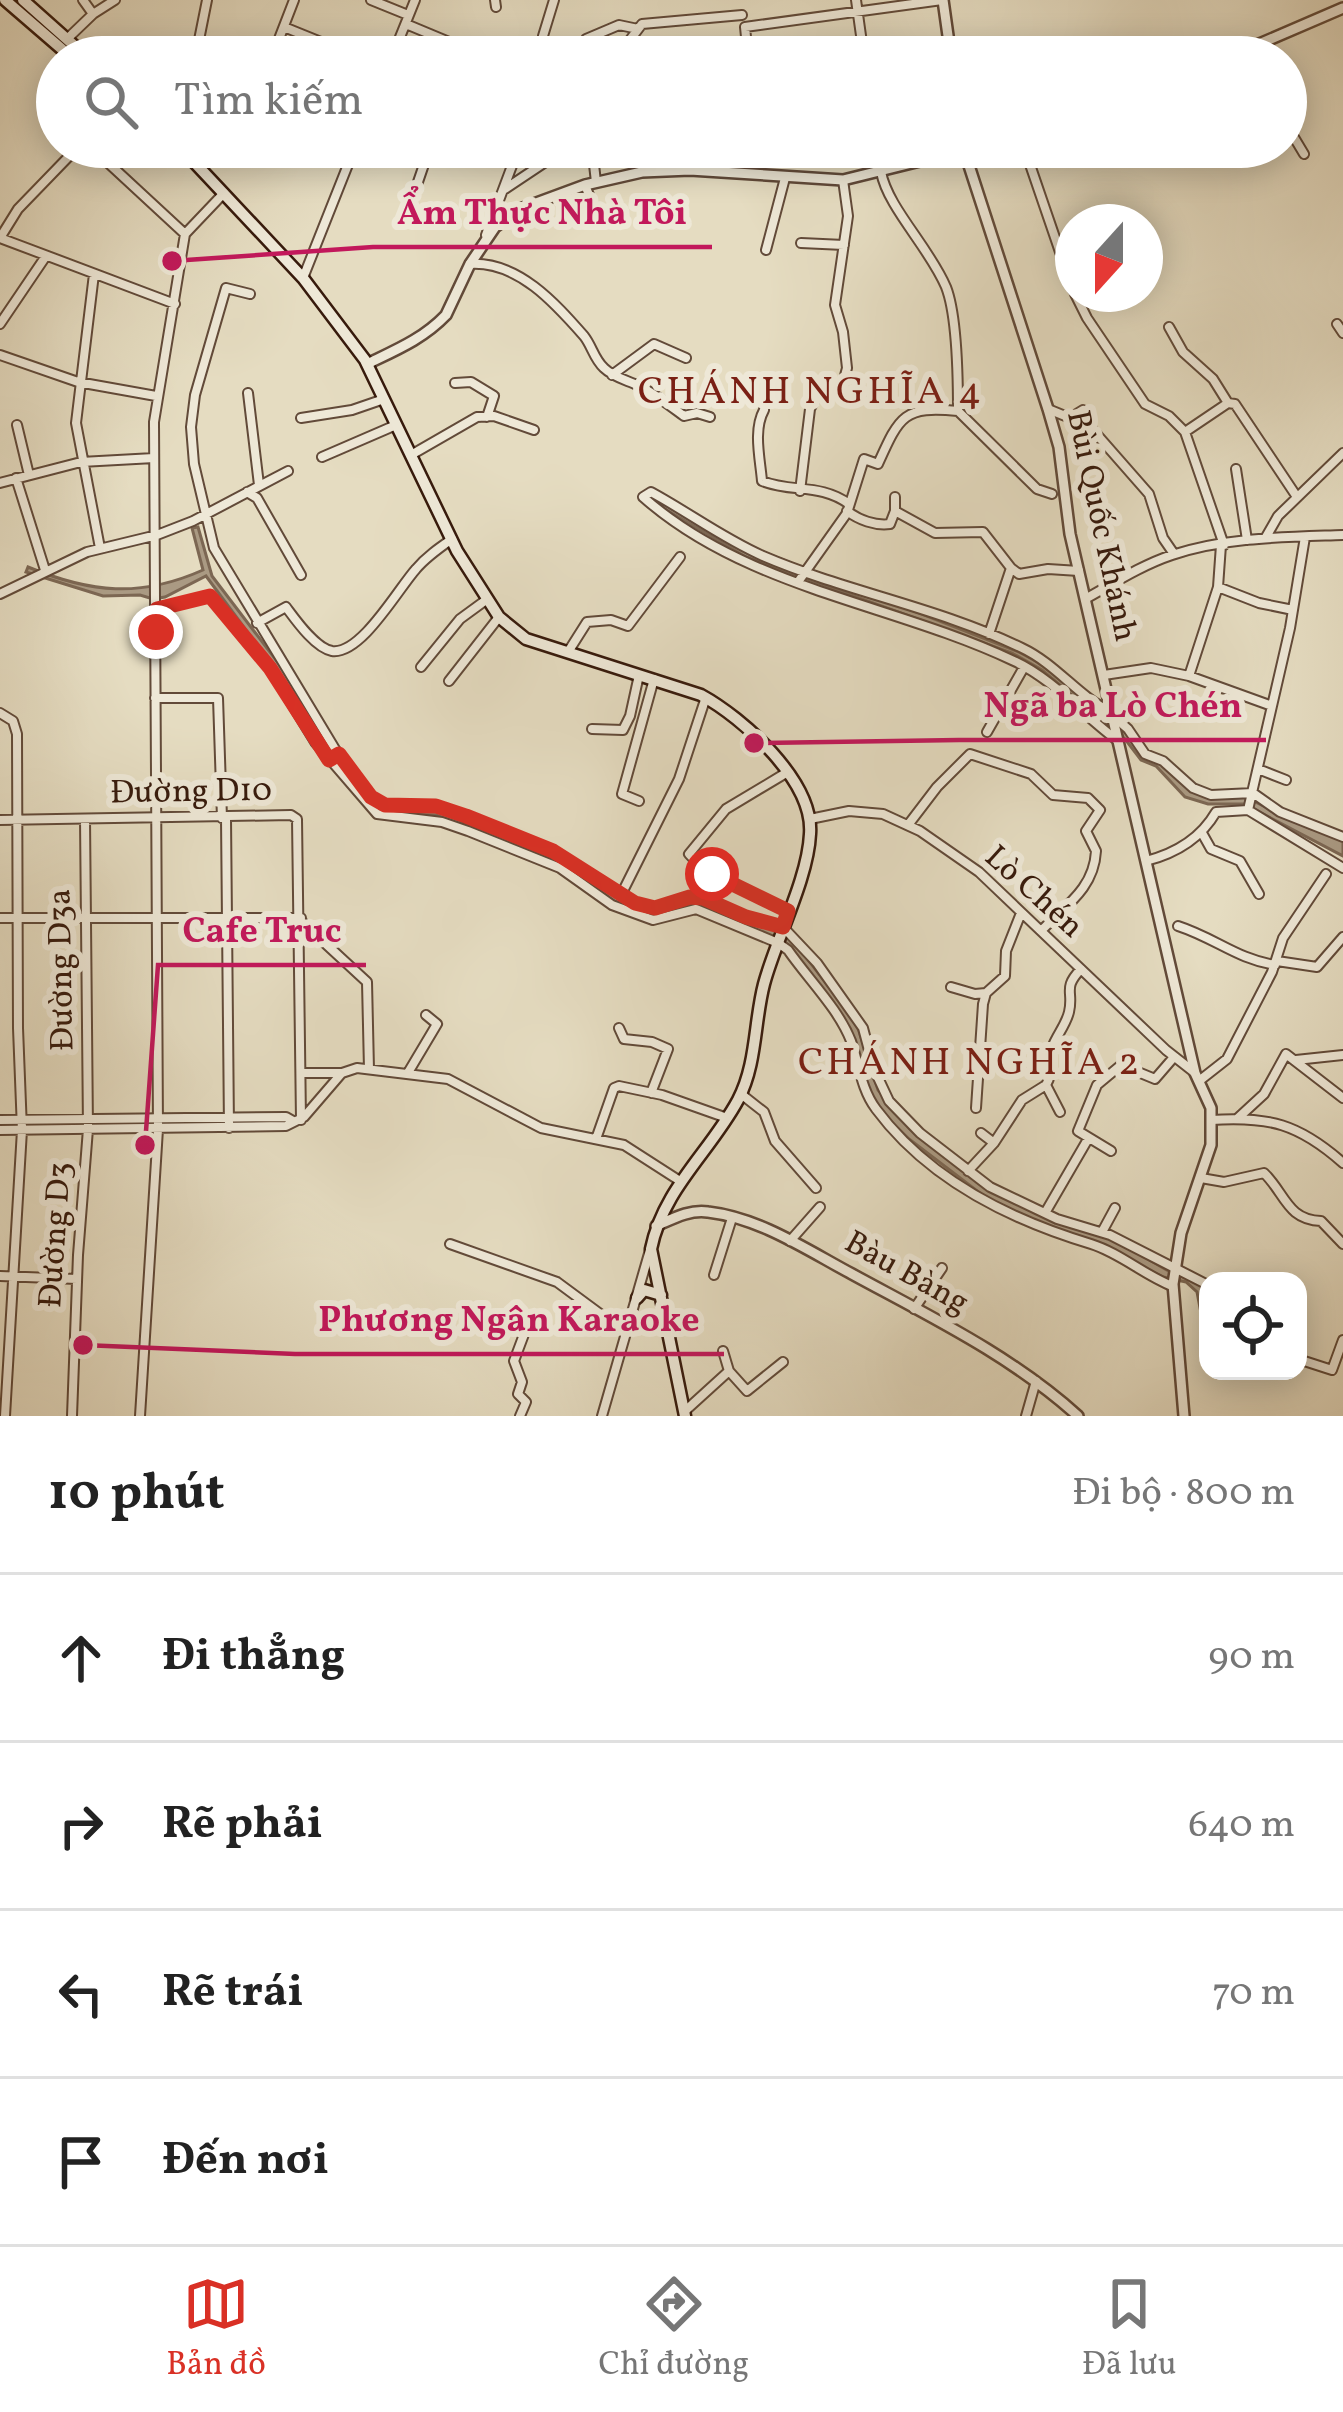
<!DOCTYPE html>
<html lang="vi">
<meta charset="utf-8">
<style>
:root{--surface:#fff;--page:#f6f6f6;--text:#222;--muted:#767676;--line:#e0e0e0;--accent:#d93025}
body{margin:0;font-family:Vollkorn,serif;background:var(--page);color:var(--text)}
.controls{position:absolute;right:36px;bottom:36px;display:grid;overflow:hidden;border-radius:24px;box-shadow:0 6px 30px #0003}
.controls button{width:108px;height:108px;display:grid;place-items:center;padding:0;border:0;border-bottom:3px solid var(--line);background:var(--surface);color:var(--text);font:60px sans-serif}
.compass{position:absolute;left:1055px;top:204px;width:108px;height:108px;border-radius:50%;background:var(--surface);box-shadow:0 6px 30px #0003;rotate:201deg}
.stop{position:absolute;width:36px;height:36px;margin:-27px;border:9px solid #d93025;border-radius:50%;background:#fff}
.stop.end{background:#d93025;border-color:#fff;box-shadow:0 3px 12px #0008}
.list{margin:0;padding:0;list-style:none}
h2{display:flex;justify-content:space-between;align-items:center;height:156px;margin:0;padding:0 48px;font-size:51px}
h2 small{font-size:39px;font-weight:400;color:var(--muted)}
.list li{display:grid;grid-template-columns:78px 1fr auto;gap:36px;align-items:center;box-sizing:border-box;height:168px;padding:0 48px;border-top:3px solid var(--line)}
.list b{display:block;font-size:45px;white-space:nowrap}
.list em{font-size:39px;font-style:normal;color:var(--muted)}
.icon{flex:none;width:66px;height:66px;fill:none;stroke:currentColor;stroke-width:2;stroke-linecap:round;stroke-linejoin:round}
.map{position:relative;flex:none;width:1343px;height:1416px;overflow:hidden}
.search{position:absolute;background:var(--surface);box-shadow:0 6px 30px #0003;left:36px;right:36px;top:36px;height:132px;display:flex;align-items:center;gap:30px;box-sizing:border-box;padding:0 42px;border-radius:66px;color:var(--muted);font-size:45px}
.sheet{height:828px;background:var(--surface)}
nav{display:flex;justify-content:space-around;align-items:center;box-sizing:border-box;height:168px;border-top:3px solid var(--line);background:var(--surface);font-size:33px;color:var(--muted)}
nav a{display:grid;justify-items:center;gap:6px}
nav .on{color:var(--accent)}
.map>svg:first-child{display:block}
</style>
<div class="map">
<svg width="1343" height="1416" viewBox="0 0 1343 1416">
<rect width="100%" height="100%" fill="#e5dcc1"/>
<filter id="stains"><feTurbulence type="fractalNoise" baseFrequency=".00167" numOctaves="4"/><feColorMatrix values="0 0 0 0 .2 0 0 0 0 .09 0 0 0 0 .02 0 0 0 .5 -.17"/></filter>
<radialGradient id="worn" r=".72"><stop offset=".6" stop-color="#630" stop-opacity="0"/><stop offset="1" stop-color="#630" stop-opacity=".3"/></radialGradient>
<path fill="#aa9a83" stroke="#7c6753" stroke-width="3" d="M650,496L712,532L1019,652L1058,673L1101,713L1123,725L1143,755L1160,762L1190,789L1208,798L1245,797L1309,828L1343,839V856L1244,804H1208L1185,797L1156,766L1141,760L1125,739L1042,670L1012,653L746,557L653,502L647,497Z
M198,527L212,576L289,677L323,741L375,802L438,809L568,860L611,893L645,909L692,899L789,935L856,1022L878,1090L910,1129L993,1191L1108,1236L1167,1270L1196,1278L1207,1285L1208,1350L1197,1292L1186,1282L1163,1277L1088,1239L1057,1232L985,1197L909,1139L875,1106L861,1076L848,1029L785,946L691,905L655,916L643,915L607,898L565,865L542,855L436,815L393,814L371,807L318,745L283,680L206,576L165,597L153,599L140,595L103,596L26,572L28,567C91,593 140,598 203,570L192,528Z"/>
<g fill="none" stroke-linecap="round" stroke-linejoin="round">
<g stroke="#624a39" stroke-width="12">
<path id="minor" d="M371,0L408,15
M495,0L496,7
M856,0L864,57
M93,14L115,0
M406,24L485,57
M284,27L358,57
M543,36L554,0
M67,39L93,14L83,0
M586,39L619,25L638,29
M180,57L199,40L207,0
M272,57L294,0
M392,57L415,0
M617,57L642,24L742,15
M748,57L745,27L942,0
M1286,124L1304,154
M91,147L185,234
M284,147H285
M592,147L596,182
M1024,147L1073,290
M189,156L199,147
M881,172C888,208 929,247 946,287C957,315 958,380 958,411
M585,185L595,210
M505,189L550,159
M408,211L430,147
M486,235L519,147
M0,238L175,304
M0,238L18,209L78,147
M801,243L844,245
M766,250L785,178
M470,264C518,261 555,303 584,336C592,346 594,359 604,368C613,377 626,380 637,385C654,393 669,405 684,416L697,413L710,417
M94,274L76,423L100,548
M303,278L355,147
M250,294L226,288L195,395L191,427L194,464L214,548L335,749L371,797L385,805L436,806L553,851L635,903L655,908L690,897L703,898L746,917L783,927L817,963L863,1028L874,1069L889,1101L920,1133L990,1187L1057,1219L1110,1235L1208,1285
M1075,294L1087,318L1145,404L1169,416L1185,432L1224,545
M0,324L46,256
M1337,324L1343,333
M1169,327L1183,352L1213,379L1228,403L1235,404L1297,497
M0,355L78,382L156,396
M612,375L654,344L686,358
M455,383L471,382L494,396L487,417
M248,393L259,485
M1048,409L1070,418L1083,410
M764,410C753,430 760,458 762,481C792,493 820,483 849,504
M301,418L352,410L384,399
M17,425L29,475
M1092,429L1149,494L1163,538L1174,554
M1185,432L1228,403
M411,455L477,417L494,416L534,430
M322,457L396,425
M1236,469L1247,540
M16,478L45,570
M0,483L81,462L154,458
M800,491L810,409L817,396L844,379L847,368L843,332L835,305L848,216L843,180
M247,492L257,498L301,575
M895,497V511L935,533L983,532L1011,568L989,634
M847,511C859,520 875,526 890,524L895,511
M1266,537L1278,516L1343,453
M1011,568L1019,574L1048,569L1079,571
M798,582L847,513L864,459L878,464C900,415 904,406 958,411L1037,489L1052,494
M1218,587L1259,603L1293,610
M0,594L87,552L157,535L193,521L288,471
M1087,598C1114,583 1142,565 1172,555C1226,537 1287,537 1343,535
M157,609L210,596L270,668L315,742L377,814L442,822L468,831L560,868L612,905L653,920L696,909L778,943L788,950C808,979 838,1008 851,1041C859,1064 861,1089 876,1109C928,1179 1011,1220 1091,1244C1120,1253 1144,1275 1172,1286
M257,623L286,607C295,619 315,648 332,651C361,655 398,589 416,569C426,557 439,548 452,539
M568,652L587,622L611,620L628,626L680,557
M421,667L460,619L486,600
M1104,675L1151,668L1189,676L1272,706
M1189,676L1218,587L1221,545
M449,681L499,617
M155,698H218L222,818
M1111,712C1079,697 1056,664 1022,648C938,607 847,592 763,556C724,539 688,512 651,492L643,497C747,589 892,603 1014,661C1053,679 1083,715 1117,740
M0,713L13,721L17,734L18,1028L22,1130L5,1416
M1113,716L1128,729L1145,754L1163,761L1193,788L1211,795L1253,793L1280,812L1343,837
M592,729L623,730L630,716L639,675
M987,732L1024,667
M1258,769L1286,780
M786,773L726,809L689,854L703,869L788,911
M639,801L622,794L654,679
M1248,810L1290,628L1305,537
M226,818L229,1128
M810,819L849,811L883,814L920,831L979,872L1166,1050L1194,1072
M0,820L291,815L297,819L301,1120
M908,825L937,787L970,754L1031,774L1053,795L1088,798L1100,810L1086,831L1096,851C1094,889 1065,906 1041,931
M1202,833L1211,849L1240,861L1259,894
M1146,861C1177,853 1201,838 1216,812L1248,810L1343,868
M621,895L679,779L706,697
M0,918H301
M301,921L367,982L369,1069
M1178,926C1215,938 1237,959 1275,965
M1277,961L1317,967L1343,937
M951,987L975,994L986,993
M619,1028L624,1039L652,1042L668,1049L651,1093
M1296,1060L1343,1055
M409,1071L437,1024L426,1015
M302,1073H342L357,1068L448,1079L541,1128L624,1145L680,1181
M1199,1081L1227,1059L1272,972L1283,938L1326,874
M741,1094L764,1112L775,1141L816,1188
M976,1108L983,1004L986,993L1005,976L1006,951L1021,913
M1060,1112L1046,1085C1054,1072 1048,1061 1052,1048C1056,1036 1066,1025 1069,1012C1074,991 1062,989 1081,969
M1238,1118L1264,1094L1286,1054L1343,1098
M0,1120L286,1117L293,1121
M1211,1120C1269,1116 1299,1124 1343,1163
M0,1130L286,1126L304,1117L341,1074
M981,1133L994,1143L1022,1100L1046,1085
M596,1139L614,1088L619,1086L662,1095L727,1118
M1111,1151L1078,1131L1097,1085L1121,1065L1155,1079L1174,1057
M968,1171L994,1143
M1201,1178L1224,1182L1264,1173C1285,1193 1287,1220 1321,1221L1343,1244
M1045,1213L1088,1139
M1102,1232L1115,1208
M790,1241L820,1207
M450,1244L557,1282L626,1333
M714,1275L732,1218
M0,1276L77,1279
M914,1309L942,1268
M723,1351L729,1371L747,1391L783,1362
M1298,1359L1332,1370L1343,1340
M685,1411L729,1371
M72,1416L78,1255L88,1129L85,819
M140,1416L158,1129L154,422L185,234L224,193
M520,1416L526,1402L518,1394L522,1382L514,1361L526,1329
M602,1416L650,1250
M1026,1416L1036,1381"/>
</g>
<g stroke="#624a39" stroke-width="14">
<path id="tertiary" d="M943,0L951,57
M1229,57L1343,8
M963,147L1048,409L1059,447L1070,534L1195,1073L1211,1108V1145L1181,1233L1173,1284L1184,1416
M367,364C396,350 423,339 446,315L470,264L495,227L520,209L585,185L642,172L690,170L843,180L977,147
M656,1226C672,1219 690,1209 708,1212C760,1218 807,1250 852,1274C929,1316 1012,1356 1078,1416"/>
</g>
<g stroke="#371a0c" stroke-width="15">
<path id="secondary" d="M5,0L71,57
M23,0L87,57
M180,147L303,278L365,360L457,551L499,617L526,639L701,695C743,718 814,781 810,834C808,879 776,939 764,984C754,1022 757,1064 738,1100C710,1152 663,1189 651,1249L685,1416
M637,1298L644,1290L661,1295"/>
</g>
<use href="#minor" stroke="#eee8d7" stroke-width="8"/>
<use href="#tertiary" stroke="#eee8d7" stroke-width="9"/>
<use href="#secondary" stroke="#eee8d7" stroke-width="10"/>
</g>
<g fill="none" stroke-linecap="round" stroke-linejoin="round">
<path stroke="#d93025" stroke-width="15" d="M156,632L157,609L210,596L270,668L329,760L339,754L371,797L385,805L436,806L466,816L553,851L635,903L655,908L690,897L703,898L746,917L783,927L788,911L712,874"/>
</g>
<g text-anchor="middle" dominant-baseline="central" stroke-width="12" stroke-linejoin="round" paint-order="stroke">
<g font-size="33" fill="#371a0c" stroke="#eee8d7">
<text transform="translate(1100 526) rotate(78)">Bùi Quốc Khánh</text>
<text transform="translate(191 793) rotate(-1)">Đường D10</text>
<text transform="translate(1033 893) rotate(42)">Lò Chén</text>
<text transform="translate(63 970) rotate(-91)">Đường D3a</text>
<text transform="translate(57 1235) rotate(-86)">Đường D3</text>
<text transform="translate(906 1274) rotate(29)">Bàu Bàng</text>
</g>
<g font-size="39" letter-spacing="3" fill="#7a1f14" stroke="#eee8d7">
<text x="811" y="393">CHÁNH NGHĨA 4</text>
<text x="970" y="1064">CHÁNH NGHĨA 2</text>
</g>
</g>
<path fill="none" stroke="#c2185b" stroke-width="4.5" d="M172 261L373 247H712M754 743L959 740H1266M145 1145L158 965H366M83 1345L295 1354H724"/>
<g fill="#c2185b" stroke="#eee8d7" stroke-width="4.5">
<circle cx="172" cy="261" r="12"/>
<circle cx="754" cy="743" r="12"/>
<circle cx="145" cy="1145" r="12"/>
<circle cx="83" cy="1345" r="12"/>
</g>
<g font-size="36" text-anchor="middle" font-weight="bold" fill="#c2185b" stroke="#eee8d7" stroke-width="12" stroke-linejoin="round" paint-order="stroke">
<text x="542" y="224">Ẩm Thực Nhà Tôi</text>
<text x="1113" y="717">Ngã ba Lò Chén</text>
<text x="262" y="942">Cafe Truc</text>
<text x="509" y="1331">Phương Ngân Karaoke</text>
</g>
<rect width="100%" height="100%" filter="url(#stains)"/>
<rect width="100%" height="100%" fill="url(#worn)"/>
</svg>
<div class="controls">
<button><svg class="icon" aria-label="locate" viewBox="0 0 24 24"><circle cx="12" cy="12" r="6"/><path d="M12 2v4M12 18v4M2 12h4M18 12h4"/></svg></button>
</div>
<svg class="compass" viewBox="-18 -18 36 36"><path d="M0-13l5 13h-10z" fill="#e53935"/><path d="M0 13l5-13h-10z" fill="#767676"/></svg>
<div class="stop" style="left:712px;top:874px"></div>
<div class="stop end" style="left:156px;top:632px"></div>
<div class="search"><svg class="icon" aria-label="search" viewBox="0 0 24 24"><circle cx="10" cy="10" r="6"/><path d="M15 15l6 6"/></svg>Tìm kiếm</div>
</div>
<section class="sheet">
<h2>10 phút<small>Đi bộ · 800 m</small></h2>
<ul class="list">
<li><svg class="icon" aria-label="ahead" viewBox="0 0 24 24"><path d="M12 20V5M6 11l6-6 6 6"/></svg><div><b>Đi thẳng</b></div><em>90 m</em></li>
<li><svg class="icon" aria-label="right" viewBox="0 0 24 24"><path d="M7 20v-9h11M14 6l5 5-5 5"/></svg><div><b>Rẽ phải</b></div><em>640 m</em></li>
<li><svg class="icon" aria-label="left" viewBox="0 0 24 24"><path d="M17 20v-9H6M10 6l-5 5 5 5"/></svg><div><b>Rẽ trái</b></div><em>70 m</em></li>
<li><svg class="icon" aria-label="arrive" viewBox="0 0 24 24"><path d="M6 21V4h12l-3 4 3 4H6"/></svg><div><b>Đến nơi</b></div></li>
</ul>
</section>
<nav>
<a class="on"><svg class="icon" aria-label="map" viewBox="0 0 24 24"><path d="M3 6l6-2 6 2 6-2v14l-6 2-6-2-6 2zM9 4v14M15 6v14"/></svg>Bản đồ</a>
<a><svg class="icon" aria-label="directions" viewBox="0 0 24 24"><path d="M12 3l9 9-9 9-9-9zM9 14v-3h6M13 9l2 2-2 2"/></svg>Chỉ đường</a>
<a><svg class="icon" aria-label="saved" viewBox="0 0 24 24"><path d="M7 4h10v16l-5-4-5 4z"/></svg>Đã lưu</a>
</nav>
